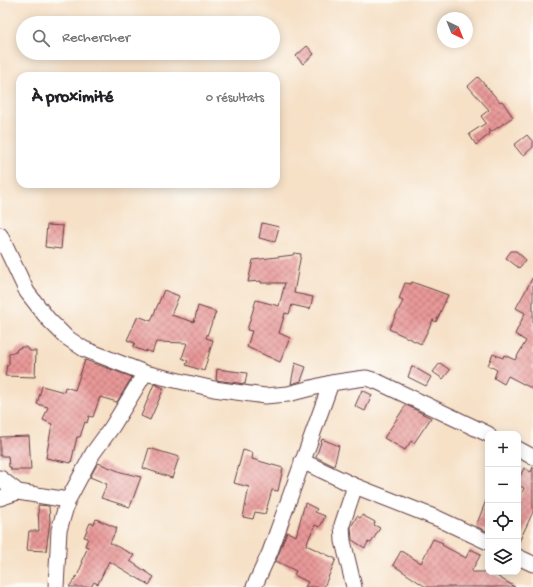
<!DOCTYPE html>
<html lang="fr">
<meta charset="utf-8">
<style>
:root{--surface:#fff;--page:#f6f6f6;--text:#202124;--muted:#757577;--line:#e0e0e0}
body{margin:0;font-family:"Gochi Hand",sans-serif;background:var(--page);color:var(--text)}
.controls{position:absolute;right:12px;bottom:12px;display:grid;overflow:hidden;border-radius:8px;box-shadow:0 2px 10px #0003}
.controls button{width:36px;height:36px;display:grid;place-items:center;padding:0;border:0;border-bottom:1px solid var(--line);background:var(--surface);color:var(--text);font:20px sans-serif}
.compass{position:absolute;left:437px;top:12px;width:36px;height:36px;border-radius:50%;background:var(--surface);box-shadow:0 2px 10px #0003;rotate:137deg}
.list{margin:0;padding:0;list-style:none}
h2{display:flex;justify-content:space-between;align-items:center;height:52px;margin:0;padding:0 16px;font-size:17px}
h2 small{font-size:13px;font-weight:400;color:var(--muted)}
.icon{flex:none;width:22px;height:22px;fill:none;stroke:currentColor;stroke-width:2;stroke-linecap:round;stroke-linejoin:round}
.map{position:relative;flex:none;width:533px;height:587px;overflow:hidden}
.search{position:absolute;background:var(--surface);box-shadow:0 2px 10px #0003;left:16px;top:16px;width:264px;height:44px;display:flex;align-items:center;gap:10px;box-sizing:border-box;padding:0 14px;border-radius:22px;color:var(--muted);font-size:15px}
.panel{position:absolute;background:var(--surface);box-shadow:0 2px 10px #0003;left:16px;top:72px;width:264px;height:116px;border-radius:12px}
.map>svg:first-child{display:block}
</style>
<div class="map">
<svg width="533" height="587" viewBox="0 0 533 587">
<defs>
<pattern id="building-cross-hatch" width="8" height="8" patternUnits="userSpaceOnUse"><rect width="8" height="8" fill="#e89998"/><path d="M0 0l8 8M0 8l8-8" fill="none" stroke="#be7c7c"/></pattern>
</defs>
<rect width="100%" height="100%" fill="#fdfcf7"/>
<filter id="ink" filterUnits="userSpaceOnUse"><feTurbulence type="fractalNoise" baseFrequency=".025" numOctaves="2"/><feDisplacementMap in="SourceGraphic" scale="8" xChannelSelector="R" yChannelSelector="G"/><feConvolveMatrix kernelMatrix="1 2 1 2 8 2 1 2 1" color-interpolation-filters="sRGB"/></filter>
<filter id="wash" filterUnits="userSpaceOnUse"><feTurbulence type="fractalNoise" baseFrequency=".012" numOctaves="4" result="noise"/><feDisplacementMap in="SourceGraphic" scale="16" xChannelSelector="R" yChannelSelector="G"/><feGaussianBlur stdDeviation="0.9" result="paint"/><feColorMatrix in="noise" values="0 0 0 0 0 0 0 0 0 0 0 0 0 0 0 0 0 1.4 0 .05"/><feComposite in="paint" operator="in"/></filter>
<g filter="url(#wash)">
<rect width="100%" height="100%" fill="#f6e0c6"/>
<g id="blocks">
<path fill="url(#building-cross-hatch)" d="M307,46L314,54L303,64L296,56Z
M478,77L500,102L502,101L513,117L491,132L488,128L490,134L476,145L469,134L486,123L481,116L489,110L468,86Z
M527,135L533,142V147L523,156L514,145Z
M262,223L279,227L275,242L259,238Z
M47,225L63,226L61,249L45,247Z
M511,251H516L526,260L519,268L506,258Z
M294,253L301,254L294,293L313,297L310,309L292,305L289,314L285,313L279,333L290,338L280,362L247,347L252,331L247,330L256,300L279,306L285,283H261V281L248,282L253,260L293,255Z
M533,277V389L508,376L504,384L494,378L497,370L488,365L493,354L503,358L504,355L515,360L526,341L515,334L525,313L516,308Z
M412,282L448,295L436,322L433,320L421,344L389,329L403,301L399,299L405,283L411,284Z
M164,290L179,296L171,315L194,322L198,306L216,312L206,338L213,340L204,371L186,365L188,361L182,358L187,343L156,342L152,353L146,350V352L133,347L135,343L127,340L138,316L151,321Z
M22,347H26L30,351H36L35,377L5,376L7,365H9V353L16,352L17,349Z
M85,360L132,377L117,402L100,397L93,417L89,416L87,423L85,422L80,437H77L71,463L46,458L52,424L43,420L48,407L37,404L42,386L64,392L65,387L75,390Z
M295,363L306,367L301,381L291,384Z
M440,363L450,370L443,379L433,372Z
M412,366L431,377L426,386L408,377Z
M217,369L247,373L245,384L216,380Z
M154,384L164,388L150,420L141,416Z
M362,390L372,395L365,411L355,406Z
M406,405L431,418L414,443L411,441L405,450L384,438Z
M29,436L31,470H11V467H9L8,456H0V437Z
M322,439L339,446L334,466L316,457Z
M149,448L179,457L172,478L143,468Z
M243,450L253,453L252,459L283,468L278,491L272,490L265,514L255,512L253,519L243,517L249,487L234,483Z
M98,463L121,472L141,477L130,507L101,498L107,484L90,477Z
M533,467V512L518,544V503L524,488L518,485V481L524,468L531,472Z
M487,498H488V527L486,531L476,526Z
M305,503L317,509L315,512L325,516L320,527L315,525L306,545L336,559L324,587H305L308,582L294,575L296,571L276,561L287,532L296,536Z
M38,505L49,506L50,521L46,551L27,550L29,531H39Z
M362,515L375,522L374,525L380,528L371,543L368,542L365,548L352,540L351,527L357,516L360,518Z
M96,519L117,528L110,543L134,555L130,561L154,577L149,585L109,561L98,584L94,582L91,587H69L78,574L83,562H81L88,547L85,546L88,538L84,537L90,523L94,524Z
M433,539L443,543L442,545L466,558L470,549L481,554L471,572H490L515,587H426L393,565L401,551L421,563Z"/>
</g>
</g>
<g filter="url(#ink)">
<use href="#blocks" fill-opacity="0" stroke="#643c42" stroke-width="1"/>
<g fill="none" stroke-linecap="round" stroke-linejoin="round">
<g stroke="#643c42" stroke-width="17">
<path id="street" d="M0,235L27,292L48,319L66,337L84,349L145,373L214,389L265,396L288,394L331,383L358,379L366,378L376,381L488,434
M518,449L533,457
M302,461L355,486L439,519L488,542
M0,478L18,492
M0,498L18,492L68,500
M518,557L533,564
M56,587L59,530L68,500L93,453L112,427L145,373
M254,587L270,552L331,383
M354,587L343,541L342,525L355,486"/>
</g>
<use href="#street" stroke="#fff" stroke-width="15"/>
</g>
</g>
</svg>
<div class="controls">
<button>+</button>
<button>−</button>
<button><svg class="icon" aria-label="locate" viewBox="0 0 24 24"><circle cx="12" cy="12" r="6"/><path d="M12 2v4M12 18v4M2 12h4M18 12h4"/></svg></button>
<button><svg class="icon" aria-label="layers" viewBox="0 0 24 24"><path d="M12 4l9 5-9 5-9-5zM3 14l9 5 9-5"/></svg></button>
</div>
<svg class="compass" viewBox="-18 -18 36 36"><path d="M0-13l5 13h-10z" fill="#e53935"/><path d="M0 13l5-13h-10z" fill="#757577"/></svg>
<div class="search"><svg class="icon" aria-label="search" viewBox="0 0 24 24"><circle cx="10" cy="10" r="6"/><path d="M15 15l6 6"/></svg>Rechercher</div>
<section class="panel">
<h2>À proximité<small>0 résultats</small></h2>
<ul class="list">
</ul>
</section>
</div>
